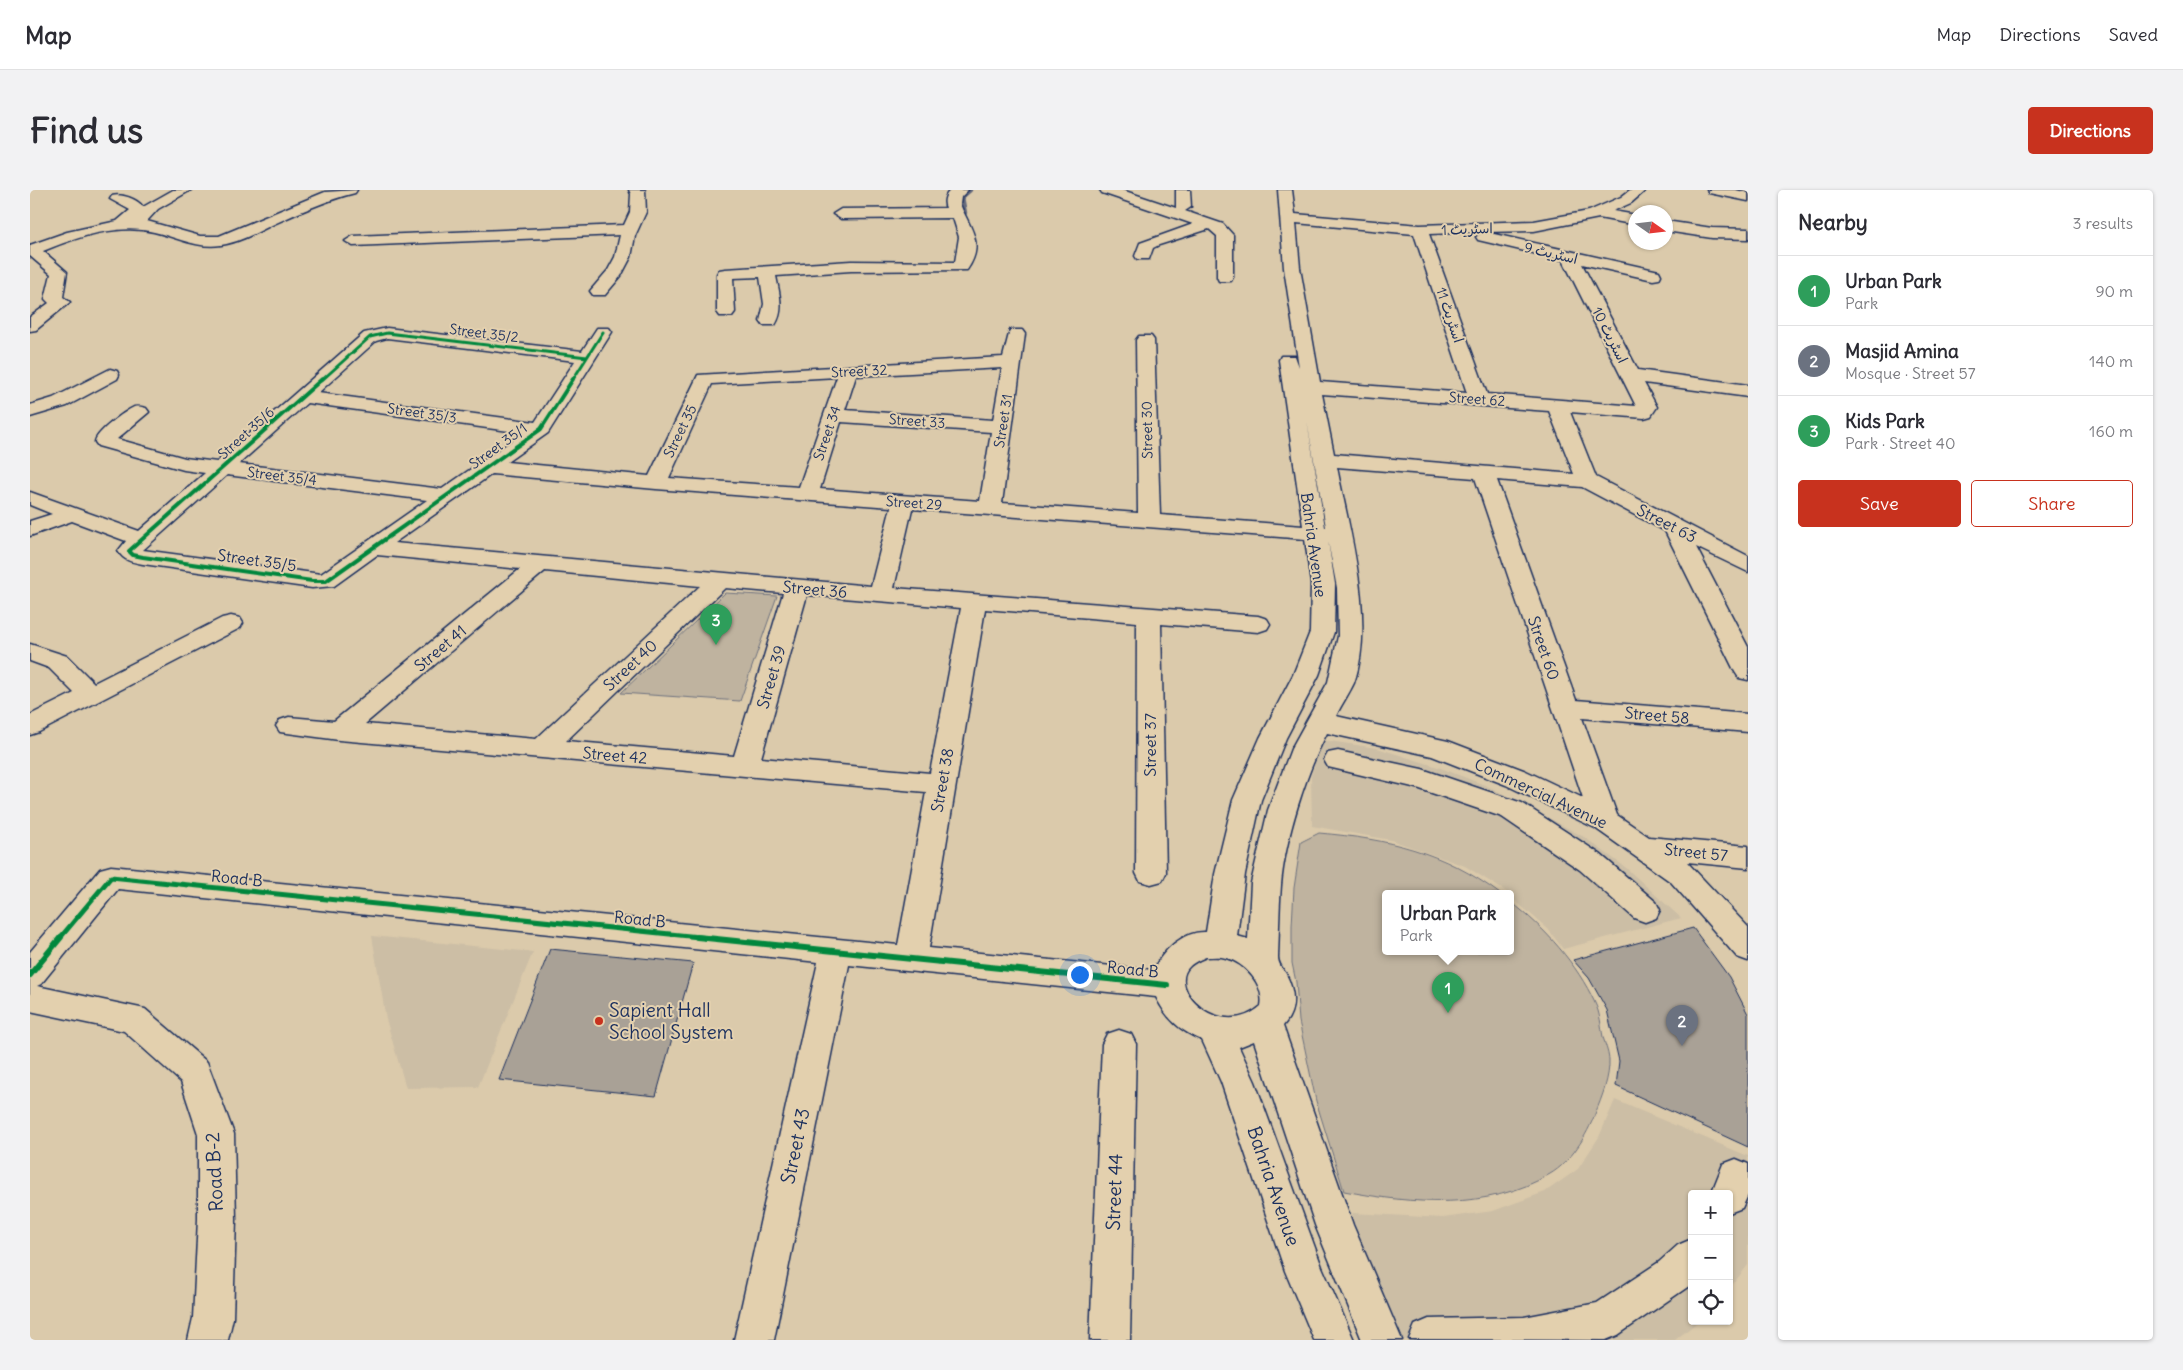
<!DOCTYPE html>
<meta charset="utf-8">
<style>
:root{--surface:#fff;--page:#f2f2f3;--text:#2b2b33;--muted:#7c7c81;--line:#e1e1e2;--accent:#c8321e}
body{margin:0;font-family:Delius,"Playpen Sans Arabic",sans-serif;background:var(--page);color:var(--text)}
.controls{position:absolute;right:15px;bottom:15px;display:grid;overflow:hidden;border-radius:5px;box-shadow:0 1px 4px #0004}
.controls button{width:45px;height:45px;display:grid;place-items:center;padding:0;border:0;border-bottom:1px solid var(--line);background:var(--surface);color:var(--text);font:25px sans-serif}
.compass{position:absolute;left:1598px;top:15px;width:45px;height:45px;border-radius:50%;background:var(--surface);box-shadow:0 1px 4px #0004;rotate:104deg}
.you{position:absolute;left:1049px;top:784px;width:18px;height:18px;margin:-12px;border:4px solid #fff;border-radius:50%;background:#1a73e8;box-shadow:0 0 0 8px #1a73e833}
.badge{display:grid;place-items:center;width:32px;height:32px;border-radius:50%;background:var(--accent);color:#fff;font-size:16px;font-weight:700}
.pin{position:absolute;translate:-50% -41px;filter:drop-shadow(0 1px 2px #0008)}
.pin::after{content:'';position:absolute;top:26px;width:18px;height:15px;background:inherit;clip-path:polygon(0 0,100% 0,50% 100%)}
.popup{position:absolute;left:1352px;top:700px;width:132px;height:65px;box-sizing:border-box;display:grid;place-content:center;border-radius:5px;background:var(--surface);filter:drop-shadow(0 1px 4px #0005);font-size:16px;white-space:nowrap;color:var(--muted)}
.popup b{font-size:19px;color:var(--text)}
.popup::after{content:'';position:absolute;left:50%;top:100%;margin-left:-10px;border:10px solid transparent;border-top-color:var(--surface)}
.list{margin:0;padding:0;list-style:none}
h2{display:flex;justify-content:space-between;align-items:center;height:65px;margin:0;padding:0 20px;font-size:21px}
h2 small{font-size:16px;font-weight:400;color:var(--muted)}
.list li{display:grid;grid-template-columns:32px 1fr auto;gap:15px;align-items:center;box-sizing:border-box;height:70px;padding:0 20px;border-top:1px solid var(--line)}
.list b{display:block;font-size:19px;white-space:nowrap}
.list p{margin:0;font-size:16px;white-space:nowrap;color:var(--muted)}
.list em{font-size:16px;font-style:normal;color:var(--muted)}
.actions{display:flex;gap:10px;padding:15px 20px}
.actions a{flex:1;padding:11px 0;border:1px solid var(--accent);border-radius:5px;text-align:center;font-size:18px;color:var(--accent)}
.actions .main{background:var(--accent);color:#fff}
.icon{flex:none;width:28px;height:28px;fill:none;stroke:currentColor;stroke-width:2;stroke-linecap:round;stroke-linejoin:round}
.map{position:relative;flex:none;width:1718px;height:1150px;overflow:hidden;border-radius:5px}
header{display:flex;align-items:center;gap:30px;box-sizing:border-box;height:70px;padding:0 25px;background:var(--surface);border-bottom:1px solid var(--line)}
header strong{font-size:24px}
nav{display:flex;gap:28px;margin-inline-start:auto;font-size:18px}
.intro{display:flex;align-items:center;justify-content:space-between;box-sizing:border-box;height:120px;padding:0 30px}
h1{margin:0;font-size:35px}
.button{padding:12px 22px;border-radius:5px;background:var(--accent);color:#fff;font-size:18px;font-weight:700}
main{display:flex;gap:30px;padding:0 30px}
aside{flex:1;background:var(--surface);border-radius:5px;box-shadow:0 1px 4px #0004}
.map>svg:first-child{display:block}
</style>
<header>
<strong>Map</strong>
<nav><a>Map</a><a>Directions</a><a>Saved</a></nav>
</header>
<div class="intro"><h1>Find us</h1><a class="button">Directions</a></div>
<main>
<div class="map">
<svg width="1718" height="1150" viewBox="0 0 1718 1150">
<rect width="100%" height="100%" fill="#dbcaab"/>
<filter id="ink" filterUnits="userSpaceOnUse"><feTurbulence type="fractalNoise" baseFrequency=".02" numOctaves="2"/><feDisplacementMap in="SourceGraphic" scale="10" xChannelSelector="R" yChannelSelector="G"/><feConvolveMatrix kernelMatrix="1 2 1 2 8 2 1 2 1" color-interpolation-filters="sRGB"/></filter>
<g filter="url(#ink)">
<path fill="#ccbea5" d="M1292,550L1347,558L1408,577L1462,598L1554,647L1595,677L1651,728L1533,759L1518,739L1481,707L1480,704L1435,676L1361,650L1282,636L1281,586Z
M342,746L503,762L448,897L376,898L356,829Z
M1585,910L1718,966V1075L1699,1099V1004H1662V1131H1669L1645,1150H1369L1325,1038L1322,1023L1413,1028L1463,1021L1515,1002L1548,979L1569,947Z"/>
<path fill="#bfb39f" stroke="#6d717e" d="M695,403L747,406L710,511L591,503Z
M1289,643C1358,649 1413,661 1470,704H1356V762H1480L1481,712C1515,738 1547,774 1565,813C1570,823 1571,836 1573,847C1575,854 1578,861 1579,869C1580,887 1572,907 1565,924C1557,945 1541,972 1520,984C1458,1021 1382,1014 1314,1001L1286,911L1269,831L1266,792L1262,773V736L1264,698L1271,652Z"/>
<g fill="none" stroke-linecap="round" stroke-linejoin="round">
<path stroke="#656a7c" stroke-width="4.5" d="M935,23L932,7L940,0"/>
</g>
<path fill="#a9a196" stroke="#1b2f5e" d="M1663,738L1699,787L1718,824V957L1586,896L1589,871L1577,820L1559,788L1543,770Z
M520,759L663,773L626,906L469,890Z"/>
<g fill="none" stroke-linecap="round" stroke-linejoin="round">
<g stroke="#1b2f5e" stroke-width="3">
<path id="minor" d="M143,0H161L128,19L117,31L170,46H189L295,2L327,0L325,3C297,10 270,22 244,34C226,43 210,52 191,55C168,59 146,47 124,42C88,33 47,47 13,61L37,82L33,107L40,112L6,140L0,141V127L19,113L15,109L21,84L0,66V55L37,42L87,31L100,20L80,9L82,6C91,3 108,9 113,17Z
M599,0H615L616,22L605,46L601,67L591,86L575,105H563L560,101L578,80L585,67L590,45L323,56L315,51L323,46L594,35L600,22L601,4Z
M921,0H938L931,7L930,14C939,37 956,53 937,80L821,81L746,86C749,102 755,120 745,135H733L730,131L734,114L730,87L703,88L705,122L702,126H690L687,122V84L689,80L695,79L821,71L925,72L929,47L923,28L811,29L803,24L811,19L916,18C913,12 915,4 921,0Z
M1070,0H1092L1146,18V0H1160L1161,17L1155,21L1193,34L1203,45V87L1201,91H1189L1187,87V46L1179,39L1129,55L1123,58L1119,69H1107L1105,66L1110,53L1163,34L1072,3Z
M1248,0H1262L1265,24L1390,35L1504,31L1559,21L1591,7L1600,0H1616L1601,13L1583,21L1606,25V35L1569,28L1504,41L1455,42L1629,81L1631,85L1629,89L1623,90L1552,74L1608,180L1718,195V207L1614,193L1627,217L1621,226L1614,228L1540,222L1566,287L1718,366V382L1666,357L1718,457V490L1709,488L1705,482L1635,341L1552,297L1467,290L1546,510L1718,524V542L1552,528L1587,625L1619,647L1718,656V678L1657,672L1718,737V771L1707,767L1641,692L1565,638L1476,595L1402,566L1297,543C1276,583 1255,649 1251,695C1249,719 1249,743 1248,767C1248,774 1252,778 1256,784C1265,802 1267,820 1253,836L1323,1035L1372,1150H1332L1285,1035L1224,851L1209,857L1225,892L1292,1077L1324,1150H1284L1255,1081L1191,892L1172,850C1150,841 1137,829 1126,807L819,775L744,1150H704L788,772L88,699L11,794L7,796L115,819L177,872L204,944L206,1029L203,1128L198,1150H158L163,1128L168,1029V944L151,892L94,841L0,821V762L70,679L81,676L868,755L896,602L309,550L250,542L246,536L250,530L259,527L304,531L490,379L347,365L304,396L282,398L113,374C102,372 94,371 88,361L96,351L42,331L0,346V331L22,324L0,315V302L109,341L175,283L154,280L68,256L65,252C65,243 95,221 104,217C108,216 112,217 116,218L119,222L87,249L155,268L187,272L334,143L357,138L552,161L567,138H579L582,142L518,243L477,272L619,286L668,185L973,167L980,140H992L995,144L972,313L1108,323L1106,150L1109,146H1121L1124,150L1130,325L1273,336L1249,170L1251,166H1265L1269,177L1254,78ZM1266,33L1384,44L1437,203L1290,192L1270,78ZM1453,42L1446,47L1448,50L1533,70L1606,216L1457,204L1399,44ZM357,148L545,171L505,232L288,203L346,151ZM972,178L963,230L815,220L826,186ZM807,187L769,297L639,288L682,194ZM1292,204L1519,221L1544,284L1304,264ZM277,213L493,243L412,299L209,274ZM1277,231L1296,337H1295ZM811,232L961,242L950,311L790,299ZM1307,277L1445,288L1553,608L1496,581L1418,551L1306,526C1311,515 1319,504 1324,493C1346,431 1319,340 1307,277ZM462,284L626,299L861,317L841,396L364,353ZM197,285L397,310L291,384L113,360ZM882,319L1275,349L1281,394L1280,442L1263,485L1230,548L1203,610L1185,684L1176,742C1152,741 1133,761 1123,780L899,758L955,419L1107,432L1106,683L1110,691L1121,694L1132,691L1136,683L1131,434L1228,442L1237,439L1240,434L1237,429L1228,426L864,398ZM1298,351L1307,398L1308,446L1298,492L1261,559L1238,620L1221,693L1218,749L1207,746L1215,684L1231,610L1256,548L1289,485L1304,442L1305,394ZM515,381L670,396L506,549L335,534ZM695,398L753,403L704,566L536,551ZM777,405L931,418L900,583L731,568ZM1176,767C1183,767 1190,766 1196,768C1216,773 1235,796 1231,816C1191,852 1135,799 1160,776C1164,772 1171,769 1176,767Z
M1677,0H1706L1718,3V11L1679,3Z
M1636,31L1682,38L1718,39V49L1682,48L1636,41Z
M80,179L87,181L89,185L87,189L37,216L0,227V215L23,208Z
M201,426L210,428L213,433L210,438L9,542L0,545V525L44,503L19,478L0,471V454L37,466L64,493L192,428Z
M1308,561L1392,579L1492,613L1570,664L1626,712L1630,720L1626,728L1615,732L1604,728L1550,680L1472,627L1387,598L1298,577L1294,570L1298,563Z
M1089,840L1101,844L1106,854L1100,1150H1060L1072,854L1077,844Z
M1706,969L1718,974V1005L1712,1018L1699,1023V1004H1681L1693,974Z
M1662,1049V1094L1588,1145L1576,1150L1379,1149L1385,1135L1399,1129L1494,1127L1567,1113L1629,1072L1648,1055Z"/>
</g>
<use href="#minor" fill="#e3d0ae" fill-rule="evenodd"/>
<g stroke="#e3d0ae" stroke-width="5">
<path id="cycleway-far3" d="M291,191L340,147L357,143L557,167
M542,191L573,142"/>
</g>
<g stroke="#e3d0ae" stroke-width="6">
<path id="cycleway-far2" d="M292,189L99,361L103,365L113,367L282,391H296L511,239L543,189"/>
</g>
<g stroke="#e3d0ae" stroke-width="8">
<path id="cycleway-far1" d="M30,748L81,687L679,748"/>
</g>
<g stroke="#e3d0ae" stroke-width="9">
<path id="cycleway" d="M667,747L1137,795
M0,785L31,747"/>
</g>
<use href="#cycleway-far3" stroke="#00873e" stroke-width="3"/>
<use href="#cycleway-far2" stroke="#00873e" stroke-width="4"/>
<use href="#cycleway-far1" stroke="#00873e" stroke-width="5"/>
<use href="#cycleway" stroke="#00873e" stroke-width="6"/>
</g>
</g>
<circle fill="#c8321e" stroke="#e3d0ae" stroke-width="2" cx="569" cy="831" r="5"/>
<g text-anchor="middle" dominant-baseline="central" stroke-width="4" stroke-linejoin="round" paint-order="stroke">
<g font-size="14" fill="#1b2f5e" stroke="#e3d0ae">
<text transform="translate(1437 39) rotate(-2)">اسٹریٹ 1</text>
<text transform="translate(1521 63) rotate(13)">اسٹریٹ 9</text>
<text transform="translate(1420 125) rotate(71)">اسٹریٹ 11</text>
<text transform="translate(454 143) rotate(7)">Street 35/2</text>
<text transform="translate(1580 145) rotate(63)">اسٹریٹ 10</text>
<text transform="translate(829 181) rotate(-3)">Street 32</text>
<text transform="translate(1447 209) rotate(4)">Street 62</text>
<text transform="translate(392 223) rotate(8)">Street 35/3</text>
<text transform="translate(887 231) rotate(4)">Street 33</text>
<text transform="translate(973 231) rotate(-81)">Street 31</text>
<text transform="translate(1117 240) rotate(-91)">Street 30</text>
<text transform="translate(650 241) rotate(-64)">Street 35</text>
<text transform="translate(216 243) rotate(-42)">Street 35/6</text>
<text transform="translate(797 243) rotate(-71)">Street 34</text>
<text transform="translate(468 256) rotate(-36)">Street 35/1</text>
<text transform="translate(252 286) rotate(7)">Street 35/4</text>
<text transform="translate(884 313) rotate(4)">Street 29</text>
</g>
<g font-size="16" fill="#1b2f5e" stroke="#e3d0ae">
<text transform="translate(1637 333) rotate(27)">Street 63</text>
<text transform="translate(1284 355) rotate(82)">Bahria Avenue</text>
<text transform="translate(227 370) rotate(8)">Street 35/5</text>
<text transform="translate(785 399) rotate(5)">Street 36</text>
<text transform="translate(410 458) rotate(-40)">Street 41</text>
<text transform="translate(1514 458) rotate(71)">Street 60</text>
<text transform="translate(600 475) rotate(-43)">Street 40</text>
<text transform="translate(741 487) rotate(-74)">Street 39</text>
<text transform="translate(1627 525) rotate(5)">Street 58</text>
<text transform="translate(1120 555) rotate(-90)">Street 37</text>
<text transform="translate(585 565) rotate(5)">Street 42</text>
<text transform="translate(912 590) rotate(-80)">Street 38</text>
<text transform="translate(1511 603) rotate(25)">Commercial Avenue</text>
<text transform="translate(1666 662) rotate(6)">Street 57</text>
<text transform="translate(207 688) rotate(6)">Road B</text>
<text transform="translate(610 729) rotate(6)">Road B</text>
<text transform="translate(1103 779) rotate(6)">Road B</text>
</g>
<g font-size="19" fill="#1b2f5e" stroke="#e3d0ae" text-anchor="start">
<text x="579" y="820">Sapient Hall<tspan x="579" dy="22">School System</tspan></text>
</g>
<g font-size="19" fill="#1b2f5e" stroke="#e3d0ae">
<text transform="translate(765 956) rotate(-78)">Street 43</text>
<text transform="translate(184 982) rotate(-93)">Road B-2</text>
<text transform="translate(1244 996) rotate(71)">Bahria Avenue</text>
<text transform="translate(1084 1002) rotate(-88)">Street 44</text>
</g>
</g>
</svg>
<div class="controls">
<button>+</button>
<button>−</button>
<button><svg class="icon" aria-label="locate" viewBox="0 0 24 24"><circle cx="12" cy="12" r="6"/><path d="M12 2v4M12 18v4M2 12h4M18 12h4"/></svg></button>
</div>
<svg class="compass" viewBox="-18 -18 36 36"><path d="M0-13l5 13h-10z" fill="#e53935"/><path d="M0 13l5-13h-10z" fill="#7c7c81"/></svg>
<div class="you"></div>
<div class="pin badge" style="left:1418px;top:823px;background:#2e9e5b">1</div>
<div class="popup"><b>Urban Park</b>Park</div>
<div class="pin badge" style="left:1652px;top:856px;background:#6b7280">2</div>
<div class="pin badge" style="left:686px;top:455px;background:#2e9e5b">3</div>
</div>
<aside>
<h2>Nearby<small>3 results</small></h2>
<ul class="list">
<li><span class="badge" style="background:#2e9e5b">1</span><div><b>Urban Park</b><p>Park</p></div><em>90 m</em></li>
<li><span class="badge" style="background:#6b7280">2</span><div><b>Masjid Amina</b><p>Mosque · Street 57</p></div><em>140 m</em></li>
<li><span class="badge" style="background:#2e9e5b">3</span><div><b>Kids Park</b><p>Park · Street 40</p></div><em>160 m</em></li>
</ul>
<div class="actions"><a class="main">Save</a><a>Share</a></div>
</aside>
</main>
